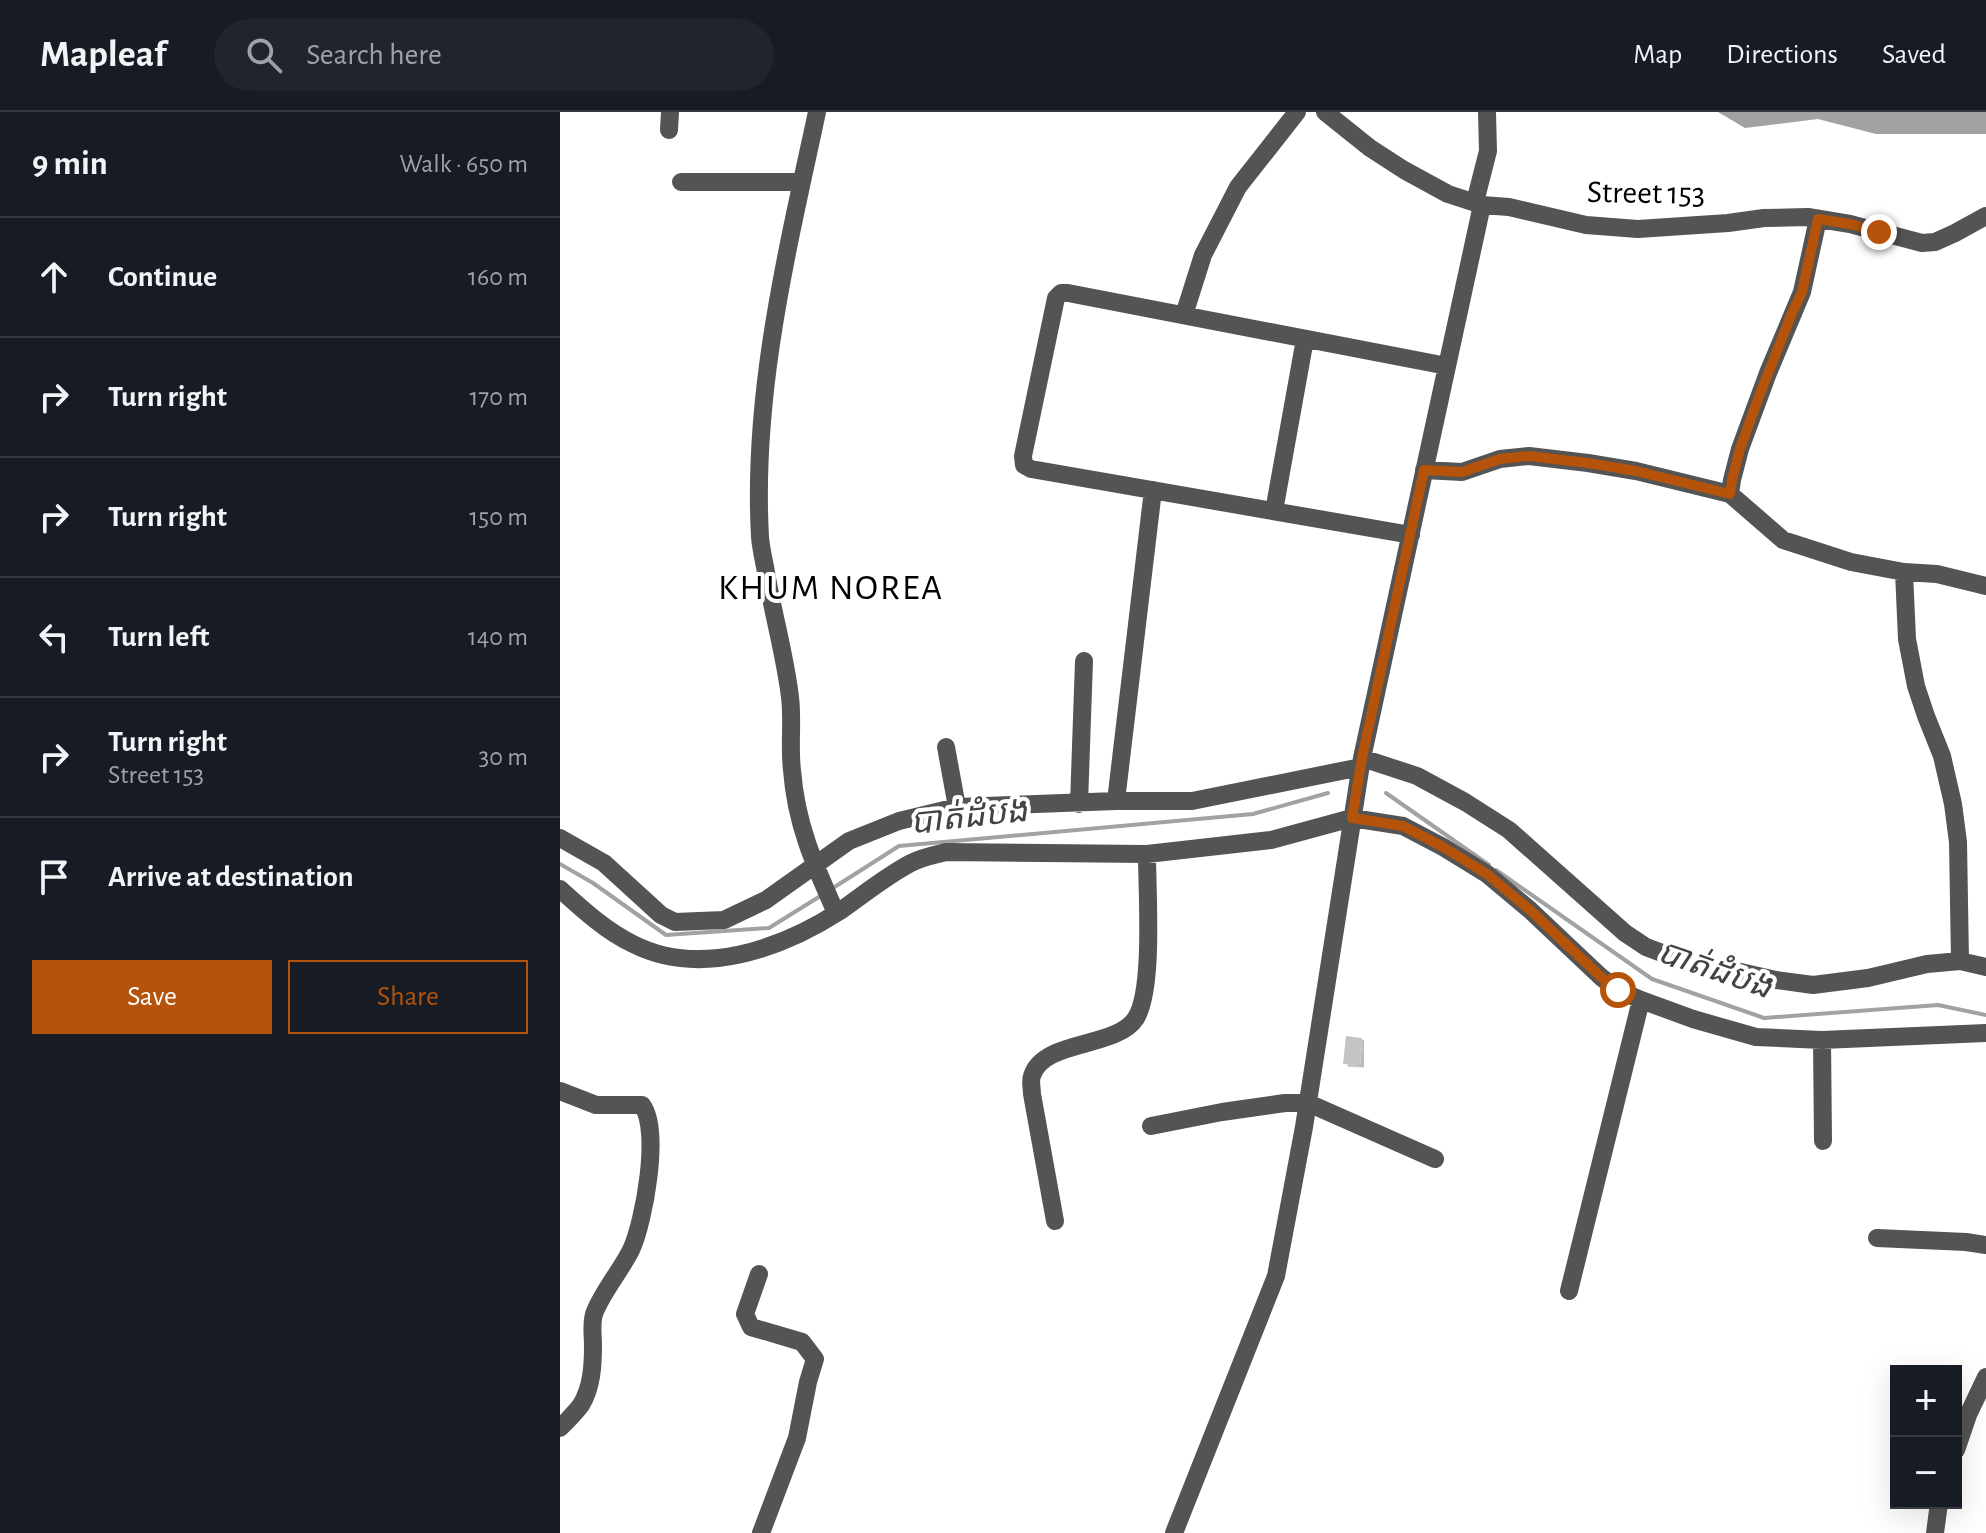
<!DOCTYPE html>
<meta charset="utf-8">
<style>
:root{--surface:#171b24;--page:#20242c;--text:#f1f3f6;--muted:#9ea1a6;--line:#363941;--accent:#b45309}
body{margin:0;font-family:"Alegreya Sans","Noto Sans Khmer",sans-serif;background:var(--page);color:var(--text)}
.controls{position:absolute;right:24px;bottom:24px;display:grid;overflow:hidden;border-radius:0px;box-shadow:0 8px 32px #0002}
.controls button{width:72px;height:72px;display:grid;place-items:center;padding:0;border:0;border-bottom:2px solid var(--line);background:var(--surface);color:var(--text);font:40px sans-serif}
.stop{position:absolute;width:24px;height:24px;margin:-18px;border:6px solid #b45309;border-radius:50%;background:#fff}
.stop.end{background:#b45309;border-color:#fff;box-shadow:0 2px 8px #0008}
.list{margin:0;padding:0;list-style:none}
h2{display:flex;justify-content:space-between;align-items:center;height:104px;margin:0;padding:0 32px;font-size:34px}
h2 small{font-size:26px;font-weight:400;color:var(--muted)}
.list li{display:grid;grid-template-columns:52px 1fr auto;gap:24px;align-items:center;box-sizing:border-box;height:120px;padding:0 32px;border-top:2px solid var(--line)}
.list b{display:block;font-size:30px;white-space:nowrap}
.list p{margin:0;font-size:26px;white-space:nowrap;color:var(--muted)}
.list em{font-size:26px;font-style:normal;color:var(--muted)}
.actions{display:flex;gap:16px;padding:24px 32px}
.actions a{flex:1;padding:18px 0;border:2px solid var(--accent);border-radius:0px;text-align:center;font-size:28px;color:var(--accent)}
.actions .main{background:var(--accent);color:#fff}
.icon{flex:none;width:44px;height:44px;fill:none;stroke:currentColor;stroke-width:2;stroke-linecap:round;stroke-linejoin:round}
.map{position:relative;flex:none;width:1426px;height:1421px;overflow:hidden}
header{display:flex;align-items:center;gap:48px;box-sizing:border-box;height:112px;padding:0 40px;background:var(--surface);border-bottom:2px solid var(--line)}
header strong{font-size:38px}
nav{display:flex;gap:44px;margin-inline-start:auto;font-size:28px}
.search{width:560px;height:72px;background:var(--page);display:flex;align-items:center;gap:20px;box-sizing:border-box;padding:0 28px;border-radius:44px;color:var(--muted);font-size:30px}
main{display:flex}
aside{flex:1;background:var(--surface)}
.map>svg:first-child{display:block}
</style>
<header>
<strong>Mapleaf</strong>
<div class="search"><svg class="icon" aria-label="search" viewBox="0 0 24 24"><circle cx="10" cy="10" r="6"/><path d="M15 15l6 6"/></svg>Search here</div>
<nav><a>Map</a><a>Directions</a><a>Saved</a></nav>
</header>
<main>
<aside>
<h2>9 min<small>Walk · 650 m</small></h2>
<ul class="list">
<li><svg class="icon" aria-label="ahead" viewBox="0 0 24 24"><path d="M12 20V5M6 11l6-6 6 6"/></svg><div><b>Continue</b></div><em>160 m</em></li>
<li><svg class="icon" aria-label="right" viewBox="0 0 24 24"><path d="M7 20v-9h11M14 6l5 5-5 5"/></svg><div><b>Turn right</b></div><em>170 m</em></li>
<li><svg class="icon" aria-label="right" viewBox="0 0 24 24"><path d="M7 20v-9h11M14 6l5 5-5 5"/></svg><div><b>Turn right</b></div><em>150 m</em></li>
<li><svg class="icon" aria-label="left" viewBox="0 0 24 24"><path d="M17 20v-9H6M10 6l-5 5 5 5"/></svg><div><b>Turn left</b></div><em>140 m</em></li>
<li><svg class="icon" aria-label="right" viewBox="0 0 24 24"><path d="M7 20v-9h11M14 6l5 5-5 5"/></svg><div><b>Turn right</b><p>Street 153</p></div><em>30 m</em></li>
<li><svg class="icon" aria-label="arrive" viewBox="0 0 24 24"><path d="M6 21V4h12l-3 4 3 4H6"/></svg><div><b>Arrive at destination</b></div></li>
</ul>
<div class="actions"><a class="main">Save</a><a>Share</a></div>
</aside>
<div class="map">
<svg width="1426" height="1421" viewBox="0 0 1426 1421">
<defs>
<filter id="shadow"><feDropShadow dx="4.5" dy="2.5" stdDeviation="0" flood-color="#0004"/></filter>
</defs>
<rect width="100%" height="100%" fill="#fff"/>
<path fill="#a2a2a2" d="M1158,0H1426V22H1316L1258,7L1185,16Z"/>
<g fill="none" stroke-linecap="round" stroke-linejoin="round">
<path stroke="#a2a2a2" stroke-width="4" d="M826,681L929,753
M0,752L33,771L106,823L209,816L262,783
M936,758L1092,867L1204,906L1378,893L1426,903
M273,776L339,734L693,702L768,681"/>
</g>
<path fill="#c4c4c4" filter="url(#shadow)" d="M786,924L802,926L800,953L783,952Z"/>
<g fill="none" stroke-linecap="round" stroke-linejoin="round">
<path stroke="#545454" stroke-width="18" d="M257,0C227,140 192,281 200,425C201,437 204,449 206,460C213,502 225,543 230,585C233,609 229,634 232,658C236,712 254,752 276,801
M765,0L810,36L844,58L888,82L922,93L949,95L1026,113L1078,117L1168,111L1204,106L1248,105L1290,112L1362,131L1375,130L1395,121L1426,104
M109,18L110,0
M121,70H242
M915,90L928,39L927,0
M1258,107L1242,180L1208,261L1180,337L1172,368L1170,382L1223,428L1291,450L1344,460L1377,462L1426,474
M624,203L643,143L678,75L737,0
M864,358L902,360L940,347L969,344L1028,351L1076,359L1170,382
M714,399L745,227
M851,423L471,357L464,353L463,344L496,186L501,181H508L887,254
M1344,460L1347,527L1356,574L1366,604L1382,644L1393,692L1398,730L1400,849
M386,635L397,695
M802,646L857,664L905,690L949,718L1065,821L1086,835L1110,844L1216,868L1253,873L1308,866L1367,852L1400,849L1426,855
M556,689L593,378
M519,692L524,549
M0,726L44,751L101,803L115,810L164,808L206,788L289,729L339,709L397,695L556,689H632L801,655
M0,777C22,797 46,819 73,832C140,866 221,837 280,799C303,783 326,764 351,751C362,745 374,743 386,740L587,742L711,728L792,706L843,714L883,735L927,762L970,798L1041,865L1058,878L1081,888L1133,907L1196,925L1262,928L1426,921
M1262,928L1263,1029
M0,979L36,993H82C101,1018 84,1110 71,1138C60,1160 42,1180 34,1202C31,1213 33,1223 33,1233C33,1253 32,1275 21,1293C15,1301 7,1309 0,1316
M591,1014L662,1000L725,991H748L875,1047
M495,1109L472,982C472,977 470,969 472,964C483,927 556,937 576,906C594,877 587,780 587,742
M1317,1126L1406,1130L1426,1133
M199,1162L185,1202L191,1215L242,1230L255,1247L248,1270L237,1326L201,1421
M1009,1179L1081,888
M1396,1338L1408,1303L1426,1265
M614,1421L716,1164L744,1015L802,646L922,93
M1375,1421L1379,1391"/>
</g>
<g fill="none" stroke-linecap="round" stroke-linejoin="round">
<path stroke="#b45309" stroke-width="10" d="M1058,878L1041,865L970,798L927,762L883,735L843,714L792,706L802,646L864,358L902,360L940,347L969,344L1028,351L1076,359L1170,382L1172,368L1180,337L1198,287L1232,201L1242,180L1258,107L1290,112L1319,120"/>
</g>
<g text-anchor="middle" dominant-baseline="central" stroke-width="8" stroke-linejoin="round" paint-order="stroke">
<g font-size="32" fill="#000" stroke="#fff">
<text transform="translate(1086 81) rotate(1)">Street 153</text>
</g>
<g font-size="34" font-style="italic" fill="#434343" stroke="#fff">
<text transform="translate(409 705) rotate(-6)">បាត់ដំបង</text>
<text transform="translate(1155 858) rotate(19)">បាត់ដំបង</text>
</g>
<g font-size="36" letter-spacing="2" fill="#000" stroke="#fff">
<text x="271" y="476">KHUM NOREA</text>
</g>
</g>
</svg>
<div class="controls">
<button>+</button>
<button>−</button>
</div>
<div class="stop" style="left:1058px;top:878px"></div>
<div class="stop end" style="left:1319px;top:120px"></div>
</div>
</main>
